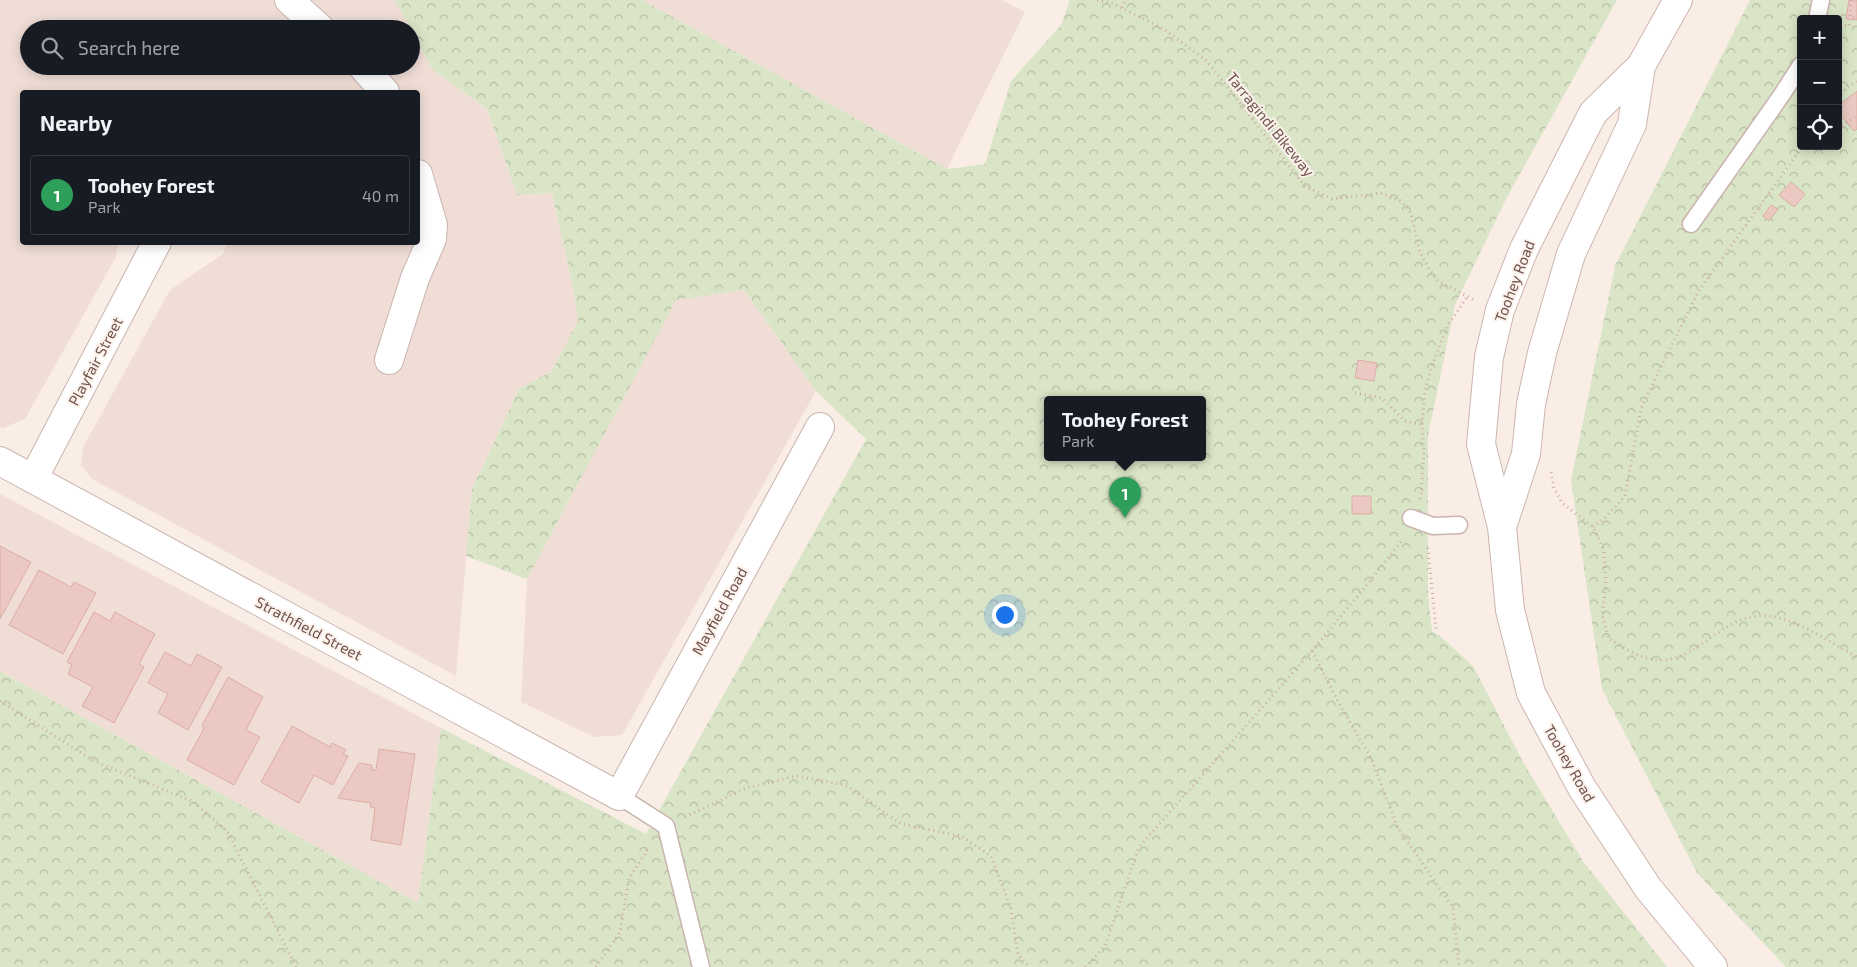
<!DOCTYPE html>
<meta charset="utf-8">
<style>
:root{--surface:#171b24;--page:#20242c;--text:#f1f3f6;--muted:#9ea1a6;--line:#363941;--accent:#ea580c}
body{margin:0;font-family:"Exo 2",sans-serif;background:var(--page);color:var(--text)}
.controls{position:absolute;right:15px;top:15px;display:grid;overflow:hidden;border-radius:5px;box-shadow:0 2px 12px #0003}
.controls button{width:45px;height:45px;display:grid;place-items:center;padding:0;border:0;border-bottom:1px solid var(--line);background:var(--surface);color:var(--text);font:25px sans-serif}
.you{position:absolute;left:1004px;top:614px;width:18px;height:18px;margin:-12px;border:4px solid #fff;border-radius:50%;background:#1a73e8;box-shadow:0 0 0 8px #1a73e833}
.badge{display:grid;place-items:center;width:32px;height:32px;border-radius:50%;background:var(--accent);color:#fff;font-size:16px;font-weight:700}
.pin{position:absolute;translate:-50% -41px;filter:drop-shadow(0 1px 2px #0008)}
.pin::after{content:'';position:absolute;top:26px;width:18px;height:15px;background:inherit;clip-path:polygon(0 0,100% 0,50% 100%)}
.popup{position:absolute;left:1044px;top:396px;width:162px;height:65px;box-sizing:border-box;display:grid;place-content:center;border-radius:5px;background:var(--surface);filter:drop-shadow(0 1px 4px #0005);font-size:16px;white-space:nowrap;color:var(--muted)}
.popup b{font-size:19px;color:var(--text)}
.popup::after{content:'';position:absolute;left:50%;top:100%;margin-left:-10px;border:10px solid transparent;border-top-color:var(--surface)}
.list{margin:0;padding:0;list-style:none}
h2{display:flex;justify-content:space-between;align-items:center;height:65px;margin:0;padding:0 20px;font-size:21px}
h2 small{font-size:16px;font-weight:400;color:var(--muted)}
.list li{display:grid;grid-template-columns:32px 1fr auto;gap:15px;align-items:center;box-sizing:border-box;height:80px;margin:0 10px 10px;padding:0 10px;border:1px solid var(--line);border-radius:5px}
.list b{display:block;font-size:19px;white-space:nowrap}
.list p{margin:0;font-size:16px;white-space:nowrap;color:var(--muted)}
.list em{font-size:16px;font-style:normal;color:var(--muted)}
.icon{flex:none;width:28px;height:28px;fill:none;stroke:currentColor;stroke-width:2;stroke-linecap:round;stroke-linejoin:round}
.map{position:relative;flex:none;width:1857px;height:967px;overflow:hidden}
.search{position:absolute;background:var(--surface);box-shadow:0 2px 12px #0003;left:20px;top:20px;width:400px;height:55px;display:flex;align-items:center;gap:12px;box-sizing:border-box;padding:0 18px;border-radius:28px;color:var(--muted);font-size:19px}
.panel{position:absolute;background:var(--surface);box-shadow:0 2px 12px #0003;left:20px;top:90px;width:400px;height:155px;border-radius:5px}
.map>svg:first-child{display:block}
</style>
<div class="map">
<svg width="1857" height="967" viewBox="0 0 1857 967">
<defs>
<pattern id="forest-crowns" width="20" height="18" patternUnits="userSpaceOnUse" patternTransform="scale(1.25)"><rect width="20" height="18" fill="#dae5c7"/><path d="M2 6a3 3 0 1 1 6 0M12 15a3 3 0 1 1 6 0" fill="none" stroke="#b5bca4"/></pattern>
</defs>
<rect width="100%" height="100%" fill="#f9ede6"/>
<path fill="#f0ded6" d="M0,0H395L410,29H29V66H411V31L432,69L487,109L517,195L552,193L573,287L578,321L552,371L519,389L472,489L456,676L92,479L81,465L83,447L170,290L223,254L227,243L418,242V92H22V242L118,243L116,257L25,419L3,428L0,427Z
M642,0H1002L1025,12L947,169Z
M744,290L816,391L622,735L594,737L521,702L527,579L675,300Z
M0,494L441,728L418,903L0,671Z"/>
<path fill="url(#forest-crowns)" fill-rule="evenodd" d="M395,0H642L947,169L985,164L1011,81L1061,25L1070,0H1617L1506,199L1455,305L1428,436V596L1432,631L1439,635L1473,666L1523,762L1583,861L1667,967H0V671L418,903L441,728L646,834L866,439L816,391L744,290L676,300L527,579L466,556L472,489L519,389L552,371L578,321L573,287L552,193L517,195L487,109L432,69ZM1048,399H1202V457H1048Z
M1750,0H1857V967H1786L1697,873L1602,689L1571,480L1615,266ZM1801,19H1838V146H1801Z"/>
<path fill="#ebc9c2" stroke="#dbada4" d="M1849,0H1857V20L1846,19Z
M1857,91V129L1854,131L1838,112V106Z
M1791,182L1805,194L1794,207L1779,195Z
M1771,205L1778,209L1769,221L1763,216Z
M1358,360L1377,363L1374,381L1355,378Z
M1352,496H1371V514H1352Z
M0,546L31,562L0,619Z
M39,570L71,587L74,582L96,593L63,654L9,625Z
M94,612L110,621L115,612L155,634L139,664L144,667L114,723L82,706L93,687L68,674L72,665L67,662Z
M165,652L191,666L197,654L222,667L188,730L158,713L168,694L148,683Z
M228,677L263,697L246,730L260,737L234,785L187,760L204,728L202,726Z
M292,726L330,747L332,743L346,750L343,754L348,756L333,785L314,775L299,803L261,782Z
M379,749L415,754L401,845L371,840L375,808L370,807L371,803L338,798L359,763L372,765V770H376Z"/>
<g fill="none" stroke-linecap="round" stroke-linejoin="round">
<g stroke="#c9b4ae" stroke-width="19">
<path id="lane" d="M1817,19L1821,0
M1691,224L1783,93L1801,65
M1411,518L1433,526L1459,525
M619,796L666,826L701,967"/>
</g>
<g stroke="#c9b4ae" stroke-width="30">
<path id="street" d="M289,0L321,29
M362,66L385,92
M389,360L415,278L432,239L433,225L418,174
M0,461L619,796L820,427
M33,479L157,242"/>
</g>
<g stroke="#ceb5af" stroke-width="30">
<path id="secondary" d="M1678,0L1641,66L1593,113L1524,249L1500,310L1489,357L1481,444L1502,527L1510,610L1531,693L1582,788L1648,888L1713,967
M1502,527L1526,454L1531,404L1542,353L1571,254L1632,124L1641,66"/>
</g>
<path stroke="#cfaca5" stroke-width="3" stroke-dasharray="1 4" stroke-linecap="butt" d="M1097,0L1114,4L1165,30L1207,61L1305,186L1332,199L1380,193L1401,201L1411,213L1420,252L1429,269L1438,281L1474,300
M1851,0L1850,17L1857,18
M1122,8L1125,0
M1840,25L1849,26L1850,17
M1838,98L1849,85L1857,82
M1838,125L1841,127L1857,115
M1355,393L1382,398L1405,421L1422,425
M1551,472L1554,488L1562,503L1593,527L1604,550L1606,585L1602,614L1608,638C1623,647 1643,661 1660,660C1703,660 1725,607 1775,617C1804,623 1831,643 1857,657
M1420,499L1421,494L1424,452L1422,425L1425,389L1434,360L1448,325L1467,297
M1593,527L1604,519L1625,496L1641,408L1698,292L1803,146
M1428,548L1436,629
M1312,651L1341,707L1371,758L1397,826L1453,908L1459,967
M0,701L94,761L194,802L227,831L296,967
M685,817L746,788L796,776L845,785L901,824L961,836L991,856L1011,908L1018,955L1030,967
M596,967L620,932L629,878L647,851L646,849
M1085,967L1105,946L1139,847L1312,651L1370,581L1403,539"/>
<use href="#lane" stroke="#fff" stroke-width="16"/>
<use href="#street" stroke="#fff" stroke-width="28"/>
<use href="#secondary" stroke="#fff" stroke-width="28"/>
</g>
<g text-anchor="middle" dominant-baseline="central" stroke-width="4" stroke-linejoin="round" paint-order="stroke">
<g font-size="15" fill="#6f534e" stroke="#fcf2ec">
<text transform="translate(1271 124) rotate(51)">Tarragindi Bikeway</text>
<text transform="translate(1514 281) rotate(-69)">Toohey Road</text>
<text transform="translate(95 361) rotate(-62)">Playfair Street</text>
<text transform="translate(719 611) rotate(-61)">Mayfield Road</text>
<text transform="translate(309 628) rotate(28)">Strathfield Street</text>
<text transform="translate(1570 763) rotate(60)">Toohey Road</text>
</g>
</g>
</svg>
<div class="controls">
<button>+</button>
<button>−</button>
<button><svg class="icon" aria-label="locate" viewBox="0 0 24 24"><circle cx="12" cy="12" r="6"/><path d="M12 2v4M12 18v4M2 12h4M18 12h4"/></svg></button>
</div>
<div class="you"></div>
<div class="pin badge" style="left:1125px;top:518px;background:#2e9e5b">1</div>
<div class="popup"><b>Toohey Forest</b>Park</div>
<div class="search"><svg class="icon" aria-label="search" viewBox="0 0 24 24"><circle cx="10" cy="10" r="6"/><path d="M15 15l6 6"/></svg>Search here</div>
<section class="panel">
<h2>Nearby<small></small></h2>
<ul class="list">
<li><span class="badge" style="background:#2e9e5b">1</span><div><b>Toohey Forest</b><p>Park</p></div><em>40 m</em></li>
</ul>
</section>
</div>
